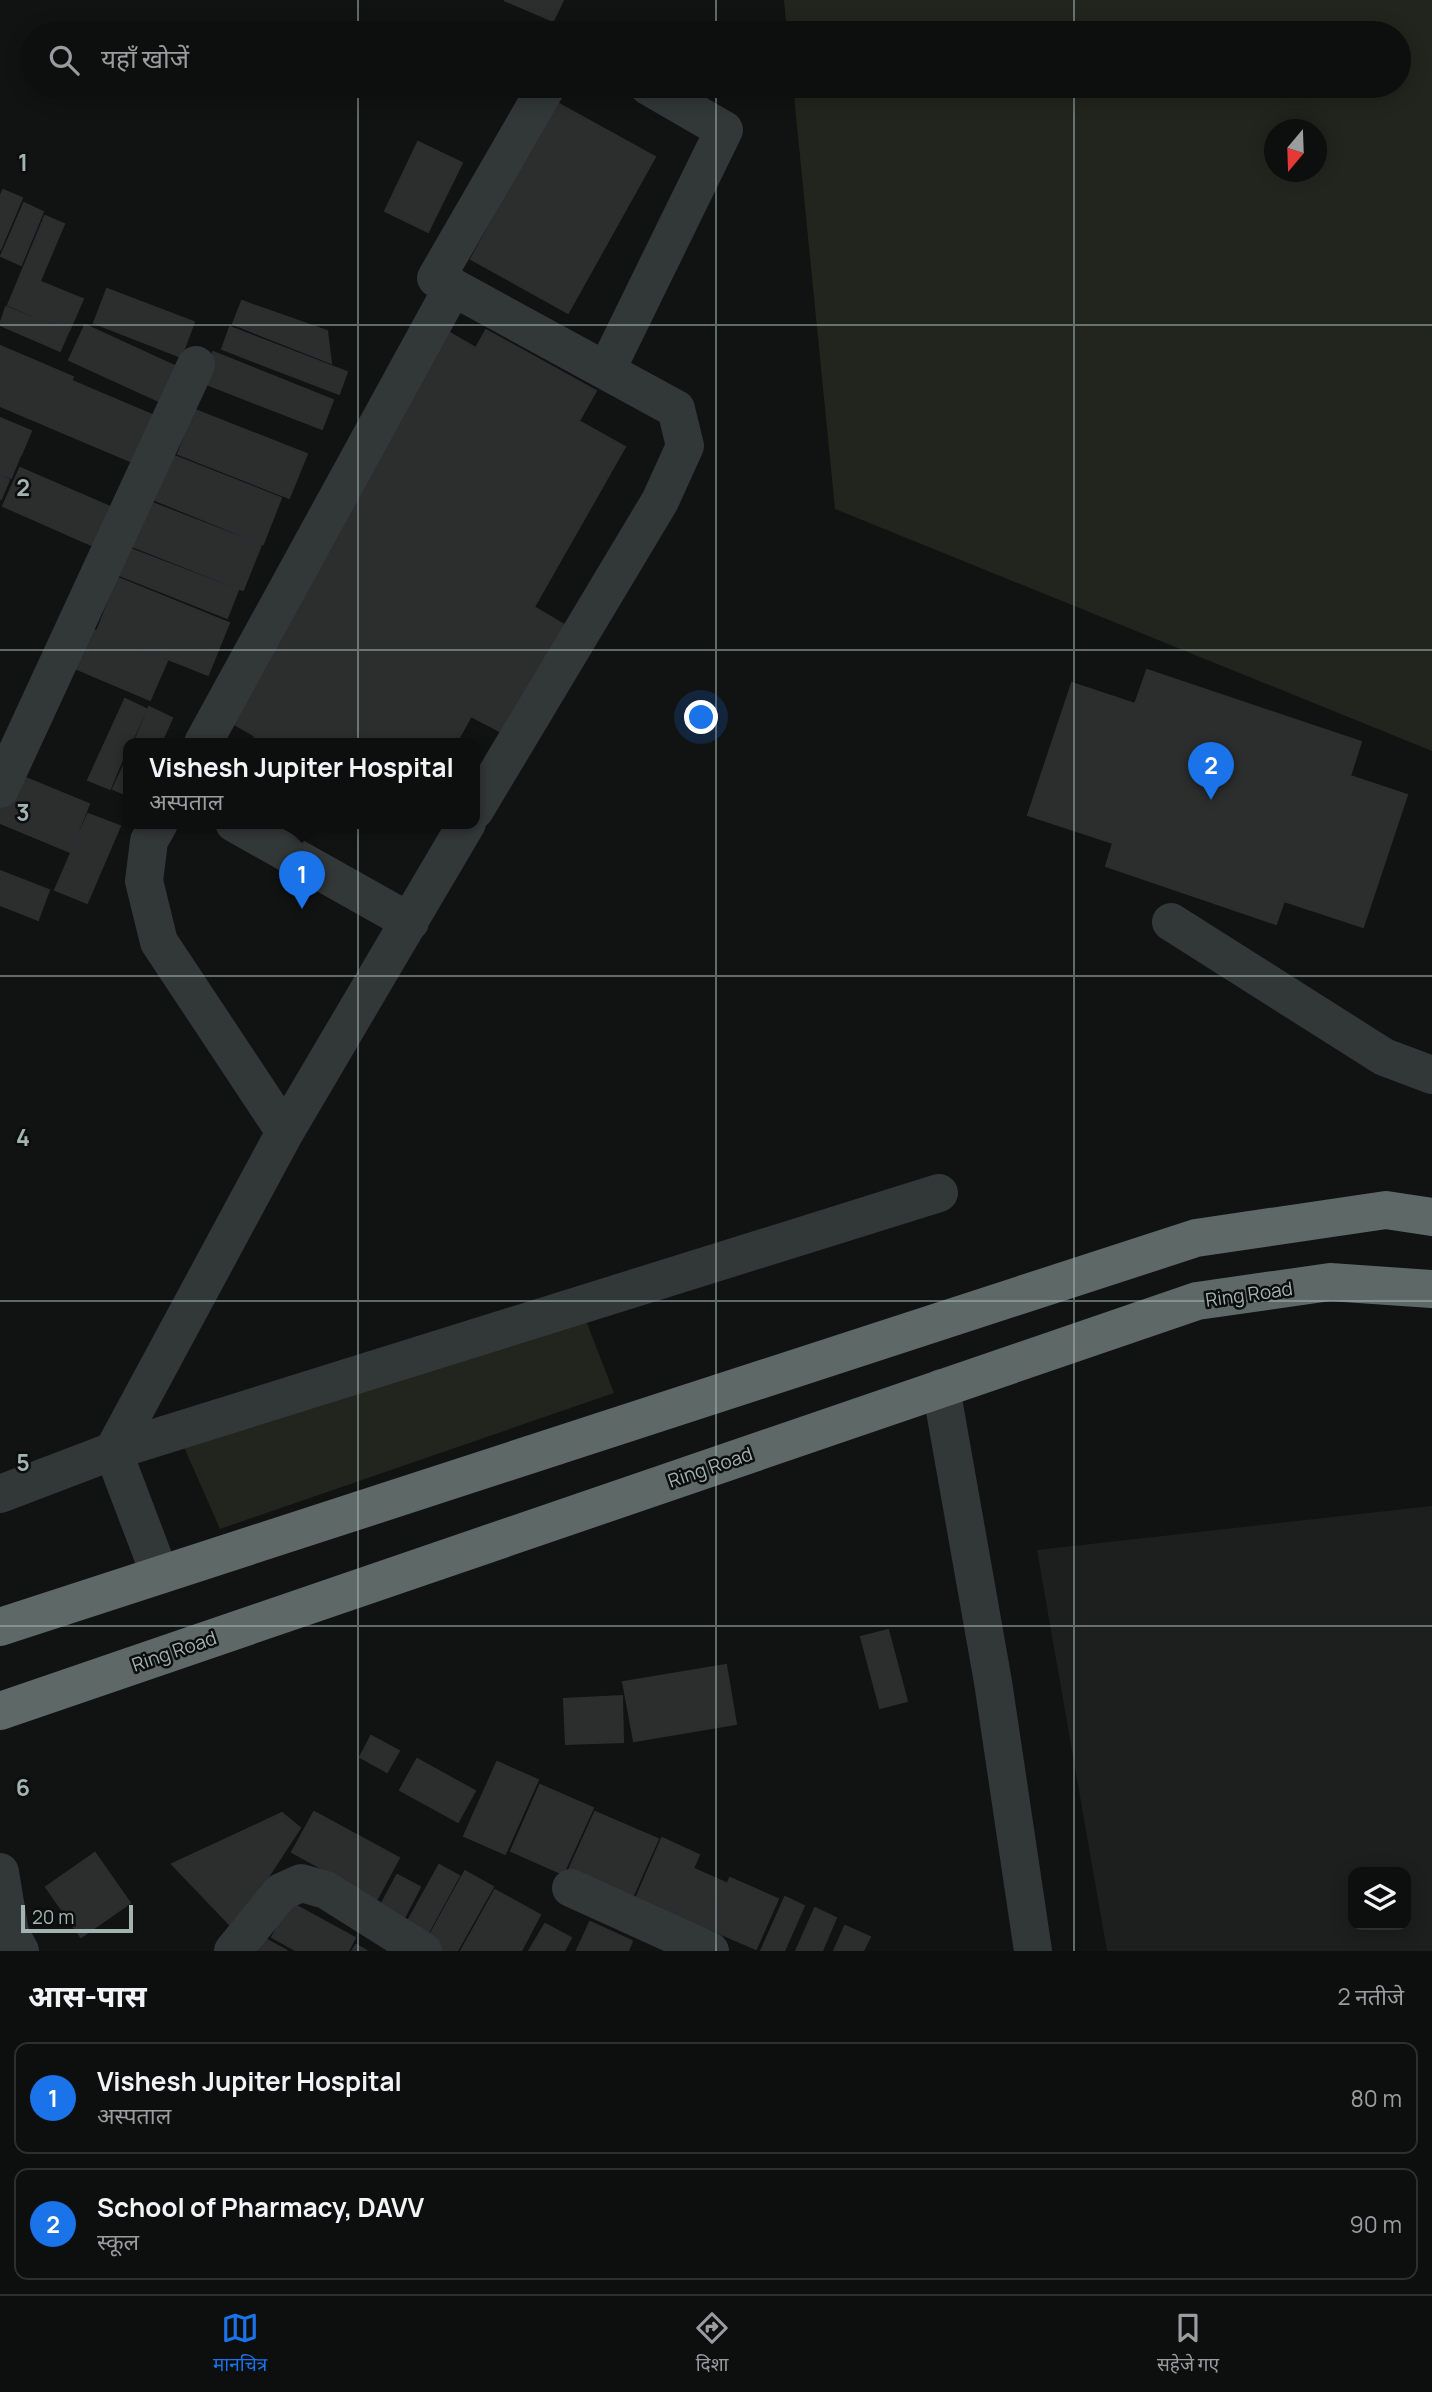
<!DOCTYPE html>
<html lang="hi">
<meta charset="utf-8">
<style>
:root{--surface:#0d0e0e;--page:#161717;--text:#f1f3f6;--muted:#9a9c9e;--line:#2d2e2e;--accent:#1a73e8}
body{margin:0;font-family:Manrope,"Noto Sans Devanagari",sans-serif;background:var(--page);color:var(--text)}
.controls{position:absolute;right:21px;bottom:21px;display:grid;overflow:hidden;border-radius:14px;box-shadow:0 4px 18px #0003}
.controls button{width:63px;height:63px;display:grid;place-items:center;padding:0;border:0;border-bottom:2px solid var(--line);background:var(--surface);color:var(--text);font:35px sans-serif}
.compass{position:absolute;left:1264px;top:119px;width:63px;height:63px;border-radius:50%;background:var(--surface);box-shadow:0 4px 18px #0003;rotate:199deg}
.scale{position:absolute;left:21px;bottom:18px;width:112px;box-sizing:border-box;padding-left:7px;border:4px solid #a2b3b1;border-top:0;font-size:19px;line-height:24px;white-space:nowrap;color:#a2b3b1;-webkit-text-stroke:5px #0c0d0d;paint-order:stroke}
.you{position:absolute;left:702px;top:718px;width:24px;height:24px;margin:-18px;border:5px solid #fff;border-radius:50%;background:#1a73e8;box-shadow:0 0 0 10px #1a73e833}
.badge{display:grid;place-items:center;width:46px;height:46px;border-radius:50%;background:var(--accent);color:#fff;font-size:23px;font-weight:700}
.pin{position:absolute;translate:-50% -58px;filter:drop-shadow(0 2px 4px #0008)}
.pin::after{content:'';position:absolute;top:37px;width:24px;height:21px;background:inherit;clip-path:polygon(0 0,100% 0,50% 100%)}
.popup{position:absolute;left:123px;top:738px;width:357px;height:91px;box-sizing:border-box;display:grid;place-content:center;border-radius:14px;background:var(--surface);filter:drop-shadow(0 2px 5px #0005);font-size:23px;white-space:nowrap;color:var(--muted)}
.popup b{font-size:26px;color:var(--text)}
.popup::after{content:'';position:absolute;left:50%;top:100%;margin-left:-14px;border:14px solid transparent;border-top-color:var(--surface)}
.list{margin:0;padding:0;list-style:none}
h2{display:flex;justify-content:space-between;align-items:center;height:91px;margin:0;padding:0 28px;font-size:30px}
h2 small{font-size:23px;font-weight:400;color:var(--muted)}
.list li{display:grid;grid-template-columns:46px 1fr auto;gap:21px;align-items:center;box-sizing:border-box;height:112px;margin:0 14px 14px;padding:0 14px;border:2px solid var(--line);border-radius:14px}
.list b{display:block;font-size:26px;white-space:nowrap}
.list p{margin:0;font-size:23px;white-space:nowrap;color:var(--muted)}
.list em{font-size:23px;font-style:normal;color:var(--muted)}
.icon{flex:none;width:38px;height:38px;fill:none;stroke:currentColor;stroke-width:2;stroke-linecap:round;stroke-linejoin:round}
.map{position:relative;flex:none;width:1432px;height:1951px;overflow:hidden}
.search{position:absolute;background:var(--surface);box-shadow:0 4px 18px #0003;left:21px;right:21px;top:21px;height:77px;display:flex;align-items:center;gap:18px;box-sizing:border-box;padding:0 24px;border-radius:38px;color:var(--muted);font-size:26px}
.sheet{height:343px;background:var(--surface)}
nav{display:flex;justify-content:space-around;align-items:center;box-sizing:border-box;height:98px;border-top:2px solid var(--line);background:var(--surface);font-size:19px;color:var(--muted)}
nav a{display:grid;justify-items:center;gap:4px}
nav .on{color:var(--accent)}
.map>svg:first-child{display:block}
</style>
<div class="map">
<svg width="1432" height="1951" viewBox="0 0 1432 1951">
<rect width="100%" height="100%" fill="#111212"/>
<path fill="#1d1f1f" fill-rule="evenodd" d="M1432,1506V1951H1107L1037,1550ZM1353,1872H1406V1925H1353Z"/>
<path fill="#22251d" fill-rule="evenodd" d="M784,0H1432V751L835,509L793,86H1399V33H787ZM1274,130H1316V172H1274Z
M580,1305L614,1393L220,1529L177,1431Z"/>
<path fill="#2c2e2e" stroke="#2b2e2e" stroke-width="2" d="M504,0H563L553,21Z
M557,103L655,157L568,313L471,259Z
M418,142L462,163L428,232L385,211Z
M3,190L22,198L0,250V197Z
M24,203L43,212L21,265L1,256Z
M45,216L64,224L40,281L21,274Z
M21,274L83,299L69,331L8,305Z
M107,289L194,322L181,357L94,323Z
M242,301L327,331L331,363L233,324Z
M6,307L68,332L60,351L0,325Z
M85,325L179,368L163,403L69,360Z
M230,327L347,372L339,394L222,349Z
M486,330L596,391L579,421L625,447L534,607L568,627L509,736L471,716L456,743H251L255,736L227,720L450,333L476,348Z
M0,346L73,377L52,428L0,406Z
M213,352L333,400L322,429L201,382Z
M72,381L157,417L137,464L52,428Z
M195,410L307,454L289,498L178,454Z
M0,418L31,431L21,455L0,446Z
M0,447L20,456L11,478L0,474Z
M169,454L281,498L263,544L150,498Z
M20,468L115,509L98,548L3,506Z
M0,476L9,480L1,499L0,498Z
M147,501L261,545L243,590L129,545Z
M120,545L238,590L227,618L109,571Z
M118,578L229,623L208,675L97,631Z
M94,630L167,661L150,700L77,669Z
M1147,670L1361,742L1350,776L1407,795L1363,927L1284,901L1276,924L1106,866L1113,843L1028,815L1072,683L1135,704Z
M125,699L146,709L131,743H129L110,789L88,780Z
M149,707L172,718L161,743H134Z
M129,754V796L113,789Z
M11,772L89,804L70,852L0,823V799Z
M88,814L120,826L87,903L55,890Z
M0,871L49,890L38,920L0,905Z
M888,1630L907,1701L880,1708L861,1637Z
M726,1665L736,1724L634,1741L623,1682Z
M622,1696L623,1742L566,1744L564,1699Z
M371,1736L399,1751L387,1772L360,1757Z
M417,1759L475,1791L458,1822L400,1790Z
M497,1762L538,1780L505,1854L464,1836Z
M540,1785L593,1808L563,1874L511,1851Z
M314,1812L399,1858L377,1899L292,1852Z
M595,1812L658,1839L631,1900L568,1872Z
M282,1813L300,1828L234,1929L172,1864Z
M662,1838L699,1855L671,1919L634,1903Z
M95,1853L130,1903L81,1937L46,1887Z
M439,1865L459,1876L423,1942L403,1930Z
M694,1869L726,1883L704,1933L672,1919Z
M465,1871L493,1887L457,1951H438L425,1944Z
M397,1875L420,1887L405,1916L382,1903Z
M730,1878L778,1899L756,1949L707,1928Z
M495,1890L540,1915L521,1951H461Z
M785,1897L804,1906L784,1951H761Z
M291,1903L355,1938L348,1951H297L272,1937Z
M815,1908L836,1918L822,1951H796Z
M590,1922L632,1941L628,1951L577,1950Z
M545,1924L571,1938L564,1951H529Z
M845,1926L870,1937L863,1951H834Z
M265,1939L287,1951H259Z
M356,1945L367,1951H352Z"/>
<g fill="none" stroke-linecap="round" stroke-linejoin="round">
<path stroke="#323737" stroke-width="38" d="M606,371L724,130L648,86
M203,743L453,287
M0,789L196,365
M475,810L660,501L685,446L676,409L436,278L547,86
M159,823L149,841L144,881L159,942L285,1132
M234,823L410,922
M1171,922L1384,1057L1432,1075
M941,1388L993,1682L1033,1951
M0,1494L113,1451L939,1193
M160,1575L113,1451L285,1132L467,823
M0,1872L10,1933L20,1951
M571,1888L710,1951
M233,1951L281,1892L301,1883L326,1890L423,1951"/>
<path stroke="#5e6867" stroke-width="38" d="M0,1627L1196,1238L1386,1210L1432,1217
M0,1711L1197,1301L1330,1282L1432,1289"/>
</g>
<path fill="none" stroke="#a2b3b1" stroke-width="2" stroke-opacity="0.55" d="M358,0V33M716,0V33M1074,0V33M358,86V1951M716,86V1951M1074,86V1951M0,325H1432M0,650H1432M0,976H1432M0,1301H1432M0,1626H1432"/>
<g text-anchor="middle" dominant-baseline="central" stroke-width="5" stroke-linejoin="round" paint-order="stroke">
<g font-size="19" fill="#a2b3b1" stroke="#0c0d0d">
<text transform="translate(1249 1294) rotate(-8)">Ring Road</text>
<text transform="translate(710 1467) rotate(-19)">Ring Road</text>
<text transform="translate(174 1651) rotate(-19)">Ring Road</text>
</g>
</g>
<g font-size="23" text-anchor="middle" font-weight="bold" fill="#a2b3b1" stroke="#0c0d0d" stroke-width="5" stroke-linejoin="round" paint-order="stroke">
<text x="23" y="171">1</text>
<text x="23" y="496">2</text>
<text x="23" y="821">3</text>
<text x="23" y="1146">4</text>
<text x="23" y="1471">5</text>
<text x="23" y="1796">6</text>
</g>
</svg>
<div class="controls">
<button><svg class="icon" aria-label="layers" viewBox="0 0 24 24"><path d="M12 4l9 5-9 5-9-5zM3 14l9 5 9-5"/></svg></button>
</div>
<svg class="compass" viewBox="-18 -18 36 36"><path d="M0-13l5 13h-10z" fill="#e53935"/><path d="M0 13l5-13h-10z" fill="#9a9c9e"/></svg>
<div class="scale">20 m</div>
<div class="you"></div>
<div class="pin badge" style="left:302px;top:909px">1</div>
<div class="popup"><b>Vishesh Jupiter Hospital</b>अस्पताल</div>
<div class="pin badge" style="left:1211px;top:800px">2</div>
<div class="search"><svg class="icon" aria-label="search" viewBox="0 0 24 24"><circle cx="10" cy="10" r="6"/><path d="M15 15l6 6"/></svg>यहाँ खोजें</div>
</div>
<section class="sheet">
<h2>आस-पास<small>2 नतीजे</small></h2>
<ul class="list">
<li><span class="badge">1</span><div><b>Vishesh Jupiter Hospital</b><p>अस्पताल</p></div><em>80 m</em></li>
<li><span class="badge">2</span><div><b>School of Pharmacy, DAVV</b><p>स्कूल</p></div><em>90 m</em></li>
</ul>
</section>
<nav>
<a class="on"><svg class="icon" aria-label="map" viewBox="0 0 24 24"><path d="M3 6l6-2 6 2 6-2v14l-6 2-6-2-6 2zM9 4v14M15 6v14"/></svg>मानचित्र</a>
<a><svg class="icon" aria-label="directions" viewBox="0 0 24 24"><path d="M12 3l9 9-9 9-9-9zM9 14v-3h6M13 9l2 2-2 2"/></svg>दिशा</a>
<a><svg class="icon" aria-label="saved" viewBox="0 0 24 24"><path d="M7 4h10v16l-5-4-5 4z"/></svg>सहेजे गए</a>
</nav>
